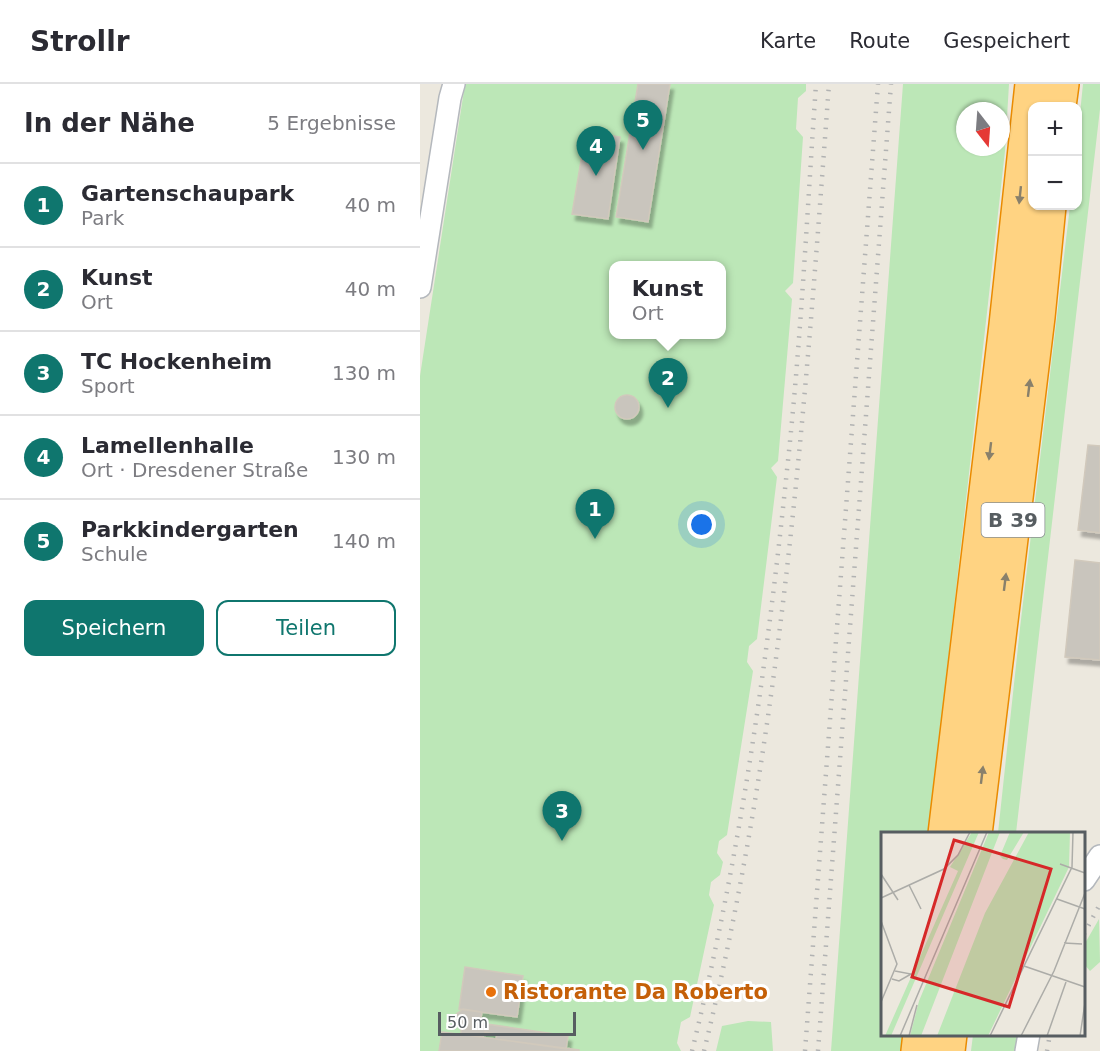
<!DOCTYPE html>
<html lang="de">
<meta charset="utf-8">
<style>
:root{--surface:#fff;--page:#f7f7f7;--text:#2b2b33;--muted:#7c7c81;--line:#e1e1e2;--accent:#0f766e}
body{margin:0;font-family:"DejaVu Sans",sans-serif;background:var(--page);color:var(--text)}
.controls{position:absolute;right:18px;top:18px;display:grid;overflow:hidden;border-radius:12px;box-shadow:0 2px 4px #0004}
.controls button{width:54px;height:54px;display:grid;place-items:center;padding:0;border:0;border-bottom:2px solid var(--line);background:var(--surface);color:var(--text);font:30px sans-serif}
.compass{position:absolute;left:536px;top:18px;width:54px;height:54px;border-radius:50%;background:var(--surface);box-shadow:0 2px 4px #0004;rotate:163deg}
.scale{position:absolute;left:18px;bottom:15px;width:138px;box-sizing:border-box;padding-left:6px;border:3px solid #575d61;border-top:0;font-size:16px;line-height:21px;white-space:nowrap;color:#575d61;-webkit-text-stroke:4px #fff;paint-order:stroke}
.you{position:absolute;left:282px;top:441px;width:21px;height:21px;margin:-15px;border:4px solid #fff;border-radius:50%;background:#1a73e8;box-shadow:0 0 0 9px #1a73e833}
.badge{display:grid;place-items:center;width:39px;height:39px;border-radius:50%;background:var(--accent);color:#fff;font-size:20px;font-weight:700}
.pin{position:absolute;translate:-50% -50px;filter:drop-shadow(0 2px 3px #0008)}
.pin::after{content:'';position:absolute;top:32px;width:21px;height:18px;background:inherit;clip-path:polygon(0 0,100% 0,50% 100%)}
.popup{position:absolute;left:189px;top:177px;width:117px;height:78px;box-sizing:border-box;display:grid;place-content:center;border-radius:12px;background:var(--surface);filter:drop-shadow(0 2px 4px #0005);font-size:20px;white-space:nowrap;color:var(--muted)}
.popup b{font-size:22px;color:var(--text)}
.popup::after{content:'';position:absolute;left:50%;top:100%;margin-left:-12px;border:12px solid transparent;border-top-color:var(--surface)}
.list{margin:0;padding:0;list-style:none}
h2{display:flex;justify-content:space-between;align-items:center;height:78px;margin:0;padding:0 24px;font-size:26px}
h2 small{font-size:20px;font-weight:400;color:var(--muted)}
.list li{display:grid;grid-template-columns:39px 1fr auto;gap:18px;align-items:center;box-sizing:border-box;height:84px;padding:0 24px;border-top:2px solid var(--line)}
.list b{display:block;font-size:22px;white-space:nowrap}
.list p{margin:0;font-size:20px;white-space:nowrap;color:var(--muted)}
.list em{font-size:20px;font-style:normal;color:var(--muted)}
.actions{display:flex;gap:12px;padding:18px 24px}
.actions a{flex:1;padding:14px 0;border:2px solid var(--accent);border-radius:12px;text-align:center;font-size:21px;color:var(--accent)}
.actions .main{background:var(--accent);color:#fff}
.map{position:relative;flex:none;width:680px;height:967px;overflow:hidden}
header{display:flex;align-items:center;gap:36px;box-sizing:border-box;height:84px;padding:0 30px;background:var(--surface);border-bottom:2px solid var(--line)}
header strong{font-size:28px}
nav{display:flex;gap:33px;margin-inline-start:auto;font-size:21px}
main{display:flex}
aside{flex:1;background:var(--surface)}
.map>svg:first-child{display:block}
</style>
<header>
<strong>Strollr</strong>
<nav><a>Karte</a><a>Route</a><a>Gespeichert</a></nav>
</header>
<main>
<aside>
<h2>In der Nähe<small>5 Ergebnisse</small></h2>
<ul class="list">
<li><span class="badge">1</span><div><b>Gartenschaupark</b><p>Park</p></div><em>40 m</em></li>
<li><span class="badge">2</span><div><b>Kunst</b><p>Ort</p></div><em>40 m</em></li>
<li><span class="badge">3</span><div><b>TC Hockenheim</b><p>Sport</p></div><em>130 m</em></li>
<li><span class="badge">4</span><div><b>Lamellenhalle</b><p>Ort · Dresdener Straße</p></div><em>130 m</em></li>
<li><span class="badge">5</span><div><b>Parkkindergarten</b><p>Schule</p></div><em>140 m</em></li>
</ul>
<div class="actions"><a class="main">Speichern</a><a>Teilen</a></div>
</aside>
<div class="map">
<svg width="680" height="967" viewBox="0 0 680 967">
<defs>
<filter id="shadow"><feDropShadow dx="3.5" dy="6" stdDeviation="1.5" flood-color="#0004"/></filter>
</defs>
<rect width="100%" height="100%" fill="#ece8de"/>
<path fill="#bce7b7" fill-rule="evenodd" d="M45,0H386V7L378,14L376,45L383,53L373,199L365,207L372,215L358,377L351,384L357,393L337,555L329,562L327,578L333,587L307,751L299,757L297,769L303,778L300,791L291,798L289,811L294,821L270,933L261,938L257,959L261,967H0V292ZM194,182H302V250H194Z
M483,0H589L585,67L523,622L513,749L463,750V950L488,951L485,967H411ZM545,27H581V63H545Z
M663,0H680V25L596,749H578L600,544L650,122H658V49Z
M679,835L680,878L670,887L664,880V861Z
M328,937L351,938L353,967H296L302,942Z
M553,951H599L596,967H551Z"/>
<path fill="#c9c5bd" stroke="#d1c9bc" stroke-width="1.5" filter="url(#shadow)" d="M218,0H250L228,138L196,133Z
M166,47L200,53L188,135L152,130Z
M195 323a12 12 0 1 1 24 0a12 12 0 1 1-24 0Z
M668,361L680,362V449L658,446Z
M655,476L680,479V576L645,573Z
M45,883L103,892L97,933L39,925Z
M43,925L62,928L60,939L148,952L146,965L76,955L77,950L65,948L63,953L41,950V941L34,932Z
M22,948L159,966V967H19Z"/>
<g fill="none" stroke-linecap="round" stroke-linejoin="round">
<g stroke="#b4b8bd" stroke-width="24">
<path id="street" d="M0,203L30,14L34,0
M664,796L680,772
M606,967L609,950"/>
</g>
<g stroke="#ea8b00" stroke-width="36">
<path id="highway" d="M639,22L642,0
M525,750L586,241L612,0
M555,750L618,233L629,122
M498,967L500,950
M528,967L530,950"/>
</g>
<use href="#street" stroke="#fff" stroke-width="21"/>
<use href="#highway" stroke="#ffd382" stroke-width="33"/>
<path stroke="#b1b2b2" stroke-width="4.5" stroke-dasharray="1.5 8" stroke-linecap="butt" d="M664,850L680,820
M272,967C319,777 347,581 367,386C381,258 387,129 396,0
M284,967C362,651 385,324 409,0
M385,967L458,0
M398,967L471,0
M627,967L630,950"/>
</g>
<defs><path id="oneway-solid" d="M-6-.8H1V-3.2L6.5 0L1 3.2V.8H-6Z" transform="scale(1.5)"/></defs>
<g fill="#89806b">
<use href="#oneway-solid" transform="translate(600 111) rotate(96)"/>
<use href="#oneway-solid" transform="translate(609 304) rotate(-83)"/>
<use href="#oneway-solid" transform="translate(570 367) rotate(97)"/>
<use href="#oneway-solid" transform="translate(585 498) rotate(-83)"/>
<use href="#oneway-solid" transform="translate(562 691) rotate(-83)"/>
</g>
<circle fill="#e8710a" stroke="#fff" stroke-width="2" cx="71" cy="908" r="6"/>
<g text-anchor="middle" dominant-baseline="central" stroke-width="6" stroke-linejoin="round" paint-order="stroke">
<rect fill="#fff" stroke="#898e90" stroke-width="1.5" x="561.5" y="419" width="63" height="34" rx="4.5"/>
<g font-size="20" font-weight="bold" fill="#575d61">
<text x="593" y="436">B 39</text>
</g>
<g font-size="21" font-weight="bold" fill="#c56008" stroke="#fff" text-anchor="start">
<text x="83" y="908">Ristorante Da Roberto</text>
</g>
</g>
<g transform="translate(461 748)">
<rect width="204" height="204" fill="#ece8de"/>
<path d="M91,0H98L10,204H4L77,39L69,35ZM108,0H119L40,204H29L38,169ZM129,0H143L126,28L122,27L119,24ZM148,0H189L188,35L107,204H56L104,81Z" fill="#bce7b7"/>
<path fill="none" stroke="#acaca8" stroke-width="1.5" d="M179,32L204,41M0,42L17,68M28,53L40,77M0,66L63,37L77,23L89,0M176,67L204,77M0,89L16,132L0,170M183,111L201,112M143,134L204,155M11,147L18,149L30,142L14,139M19,204L106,0M28,204L36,173M109,204L191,35L192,0M140,204L173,139L204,61M166,204L185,150M199,204L204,171"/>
<path fill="#d62828" fill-opacity="0.15" stroke="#d62828" stroke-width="3" d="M73,8L170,37L128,175L31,145Z"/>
<rect width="204" height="204" fill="none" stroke="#575d61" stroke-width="3"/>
</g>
</svg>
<div class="controls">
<button>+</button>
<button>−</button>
</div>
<svg class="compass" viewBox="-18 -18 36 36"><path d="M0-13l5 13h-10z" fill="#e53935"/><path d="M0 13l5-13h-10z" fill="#7c7c81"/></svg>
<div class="scale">50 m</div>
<div class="you"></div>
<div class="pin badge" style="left:175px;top:455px">1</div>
<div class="pin badge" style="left:248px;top:324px">2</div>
<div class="popup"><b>Kunst</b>Ort</div>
<div class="pin badge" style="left:142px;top:757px">3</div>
<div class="pin badge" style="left:176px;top:92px">4</div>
<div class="pin badge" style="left:223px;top:66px">5</div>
</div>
</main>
